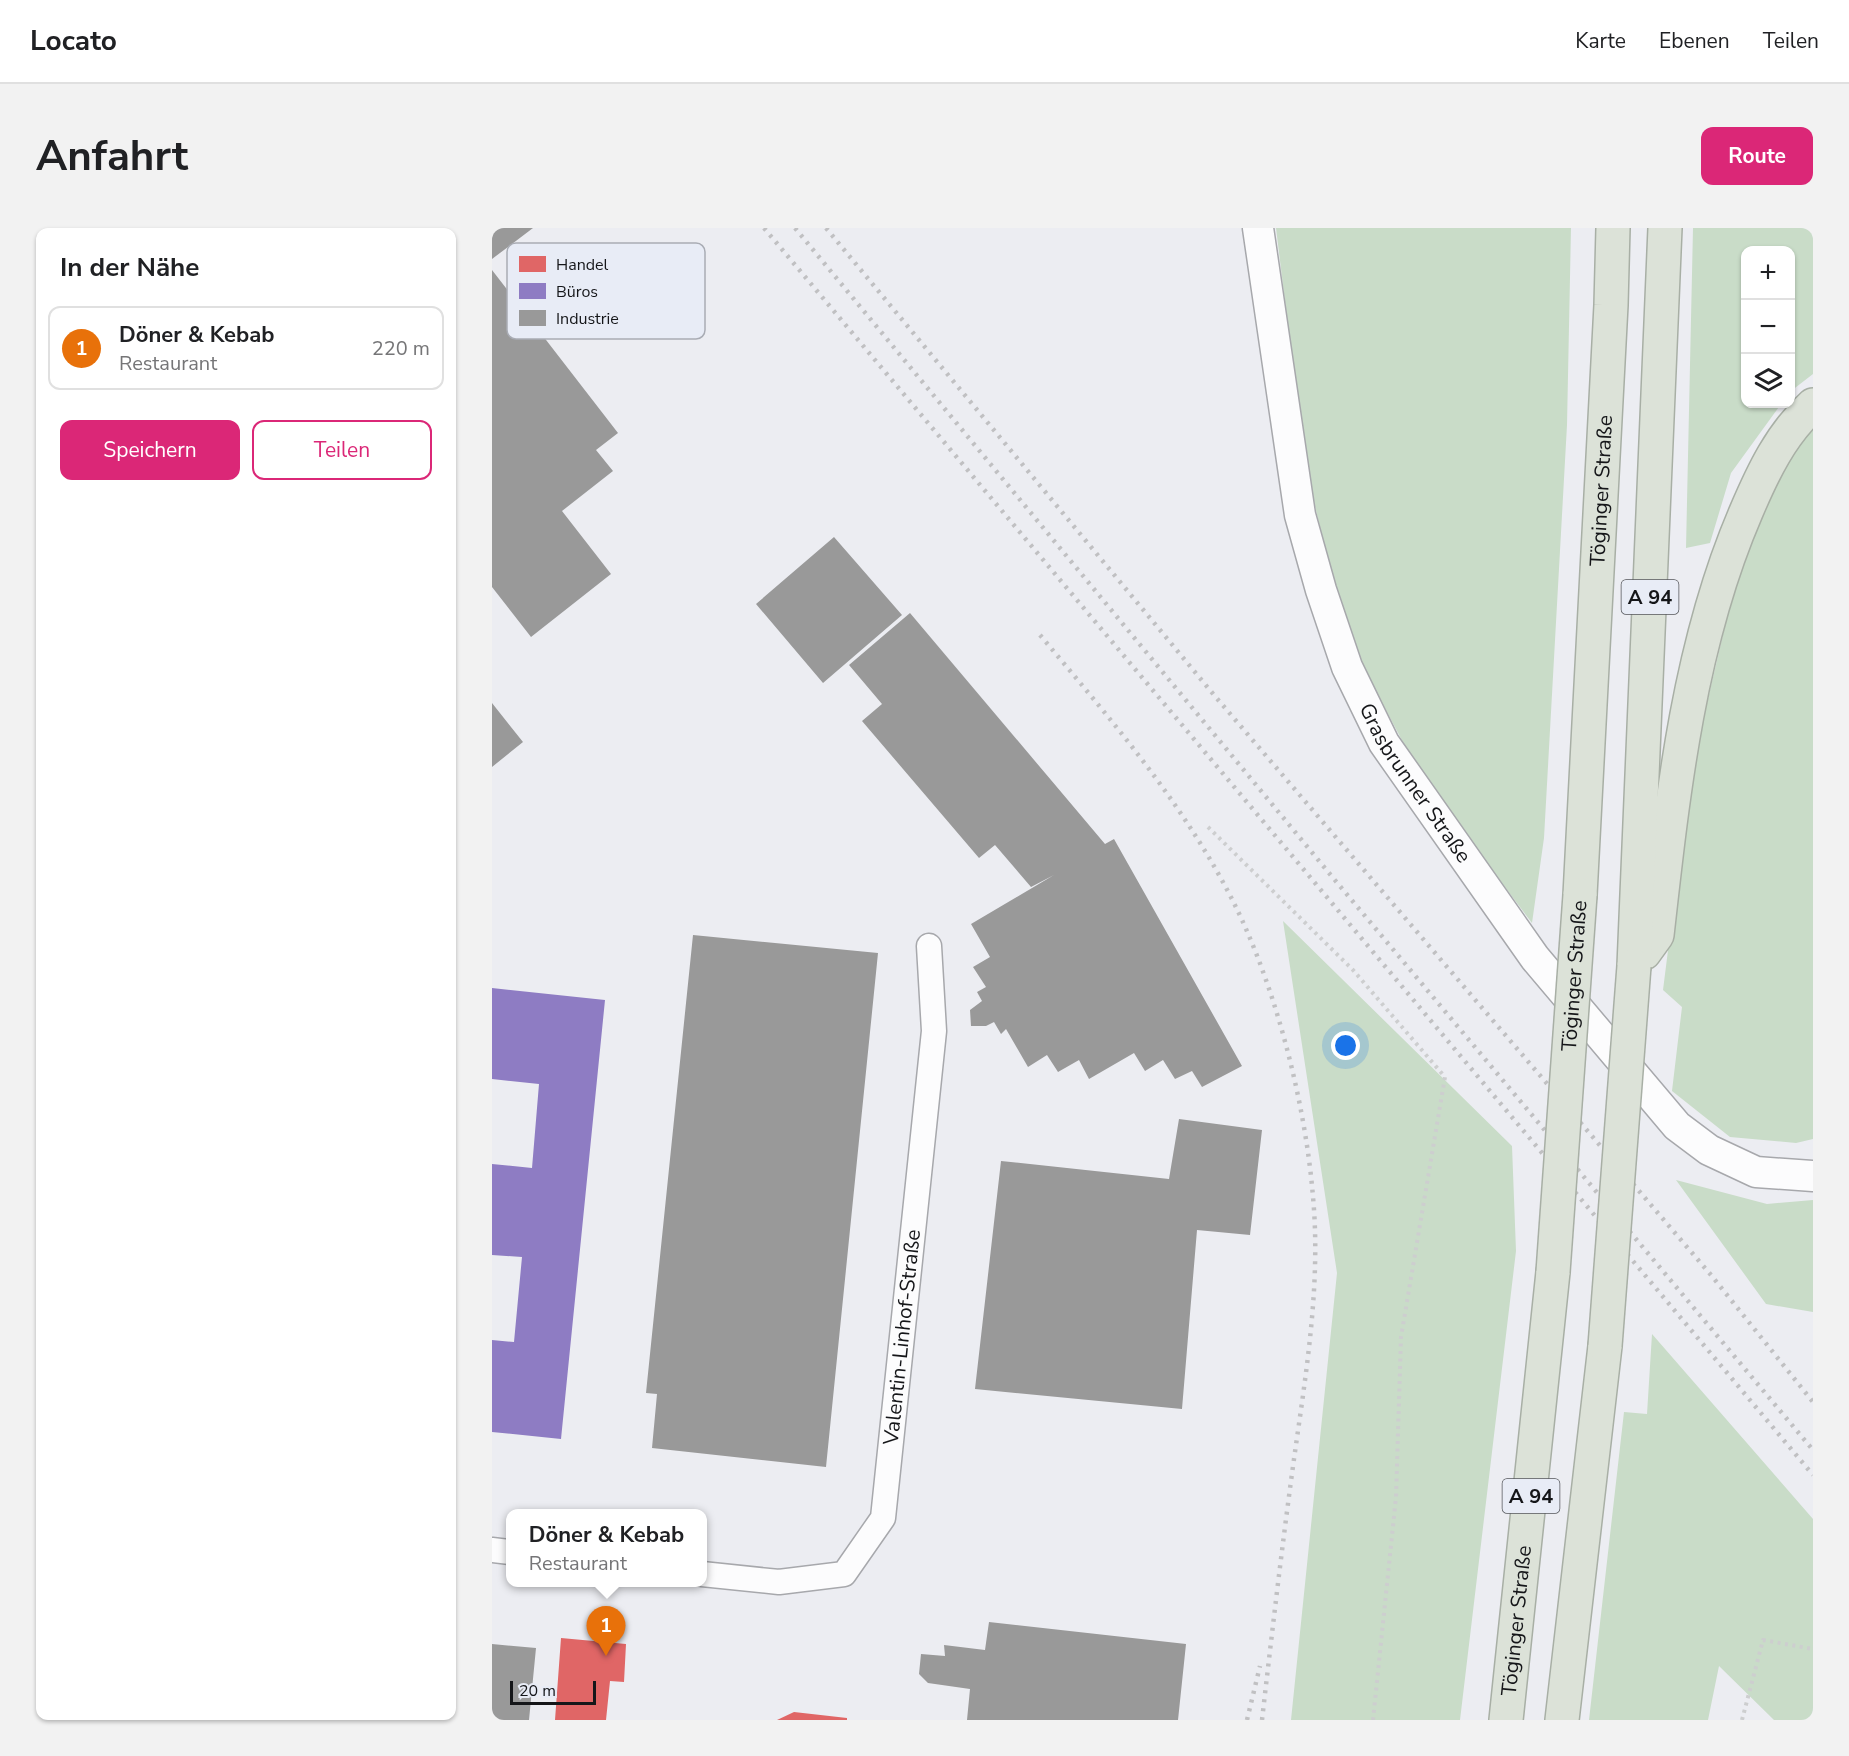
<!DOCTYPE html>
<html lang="de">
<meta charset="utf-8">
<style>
:root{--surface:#fff;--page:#f2f2f2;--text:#202124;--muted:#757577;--line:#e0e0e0;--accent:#db2777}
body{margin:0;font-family:"Nunito Sans",sans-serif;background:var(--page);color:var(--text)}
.controls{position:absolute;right:18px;top:18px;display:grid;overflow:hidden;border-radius:12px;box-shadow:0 2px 4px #0004}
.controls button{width:54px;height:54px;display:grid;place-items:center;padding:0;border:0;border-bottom:2px solid var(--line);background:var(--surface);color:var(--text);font:30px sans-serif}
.scale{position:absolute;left:18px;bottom:15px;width:86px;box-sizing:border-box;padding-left:6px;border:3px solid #151619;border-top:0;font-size:16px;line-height:21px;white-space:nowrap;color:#151619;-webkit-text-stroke:4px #e8ecf6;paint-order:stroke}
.you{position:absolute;left:854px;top:818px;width:21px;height:21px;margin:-15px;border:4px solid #fff;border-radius:50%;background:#1a73e8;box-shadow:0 0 0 9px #1a73e833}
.badge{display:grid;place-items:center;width:39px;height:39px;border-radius:50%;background:var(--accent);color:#fff;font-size:20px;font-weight:700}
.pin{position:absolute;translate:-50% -50px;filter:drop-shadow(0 2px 3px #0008)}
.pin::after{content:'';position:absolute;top:32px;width:21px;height:18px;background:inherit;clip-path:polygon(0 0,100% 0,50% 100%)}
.popup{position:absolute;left:14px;top:1281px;width:201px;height:78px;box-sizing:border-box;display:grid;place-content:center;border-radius:12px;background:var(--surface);filter:drop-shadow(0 2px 4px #0005);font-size:20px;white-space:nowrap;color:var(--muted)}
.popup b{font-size:22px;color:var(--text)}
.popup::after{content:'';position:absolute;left:50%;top:100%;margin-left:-12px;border:12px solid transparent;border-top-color:var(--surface)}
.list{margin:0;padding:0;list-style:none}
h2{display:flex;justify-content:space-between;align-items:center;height:78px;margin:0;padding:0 24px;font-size:26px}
h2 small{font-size:20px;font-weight:400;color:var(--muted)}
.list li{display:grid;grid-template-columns:39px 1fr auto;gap:18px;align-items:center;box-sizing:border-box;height:84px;margin:0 12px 12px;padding:0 12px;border:2px solid var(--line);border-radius:12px}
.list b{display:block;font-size:22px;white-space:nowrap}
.list p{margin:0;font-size:20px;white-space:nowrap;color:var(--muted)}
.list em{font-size:20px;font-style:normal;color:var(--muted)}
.actions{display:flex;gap:12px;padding:18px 24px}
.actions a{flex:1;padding:14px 0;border:2px solid var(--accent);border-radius:12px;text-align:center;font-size:21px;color:var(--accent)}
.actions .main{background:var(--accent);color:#fff}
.icon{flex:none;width:33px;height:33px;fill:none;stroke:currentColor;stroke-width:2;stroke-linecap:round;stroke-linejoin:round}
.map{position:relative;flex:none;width:1321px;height:1492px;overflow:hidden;border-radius:12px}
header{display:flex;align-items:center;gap:36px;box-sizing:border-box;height:84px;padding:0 30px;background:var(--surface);border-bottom:2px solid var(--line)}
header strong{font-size:28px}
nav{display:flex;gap:33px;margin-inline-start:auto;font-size:21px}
.intro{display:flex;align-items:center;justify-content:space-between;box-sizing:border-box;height:144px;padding:0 36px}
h1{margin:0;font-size:42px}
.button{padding:15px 27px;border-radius:12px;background:var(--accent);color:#fff;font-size:21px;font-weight:700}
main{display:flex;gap:36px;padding:0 36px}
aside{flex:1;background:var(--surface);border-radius:12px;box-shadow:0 2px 4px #0004}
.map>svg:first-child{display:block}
</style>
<header>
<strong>Locato</strong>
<nav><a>Karte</a><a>Ebenen</a><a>Teilen</a></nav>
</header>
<div class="intro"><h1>Anfahrt</h1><a class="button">Route</a></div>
<main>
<aside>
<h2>In der Nähe<small></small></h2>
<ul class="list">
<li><span class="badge" style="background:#e8710a">1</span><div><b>Döner &amp; Kebab</b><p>Restaurant</p></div><em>220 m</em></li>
</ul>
<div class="actions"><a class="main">Speichern</a><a>Teilen</a></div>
</aside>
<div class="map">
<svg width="1321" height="1492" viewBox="0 0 1321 1492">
<rect width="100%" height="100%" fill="#ecedf2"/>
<path fill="#c9dcc8" d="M784,0H1079L1075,197L1052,610L1040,695L930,550L854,407L813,237Z
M1201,0H1321V146L1299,163L1298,22H1254V176H1289L1239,245L1218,315L1194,320Z
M1321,199V911L1304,915L1238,909L1180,863L1190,779L1171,762L1198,548L1255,304L1296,226Z
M791,693L1020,918L1024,1023L968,1492H799L845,1045Z
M1184,952L1275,976L1321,972V1084L1274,1076Z
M1160,1106L1321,1291V1492H1282L1227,1438L1216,1492H1097L1132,1184L1155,1186Z"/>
<path fill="#e06666" d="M69,1410L134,1416L132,1454L118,1453L114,1492H63Z
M302,1484L355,1490V1492H285Z"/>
<path fill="#8e7cc3" d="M0,760L113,772L69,1211L0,1204V1112L22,1114L30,1029L0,1027V936L40,940L47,856L0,851Z"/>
<path fill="#999" d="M0,0H41L0,31Z
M0,42L126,205L104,222L121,243L70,283L119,346L39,409L0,359Z
M342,309L410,387L331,455L264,376Z
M418,385L613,616L622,611L750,838L710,859L700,843L683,851L671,832L653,843L642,825L597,851L587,832L566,844L555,827L536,839L514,801L509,806L502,794L494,798H479L478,782L490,773L485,764L494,759L481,739L498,729L479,696L562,647L539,659L503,617L487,630L370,493L390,476L357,437Z
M0,475L31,514L0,539Z
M201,707L386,725L334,1239L160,1220L165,1166L154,1165Z
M687,891L770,902L758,1007L705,1002L690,1181L483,1161L509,933L677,951Z
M497,1394L694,1416L686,1492H475L478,1461L436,1455L427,1446L429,1426L453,1428L452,1417L493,1422Z
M0,1416L44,1420L37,1492H0Z"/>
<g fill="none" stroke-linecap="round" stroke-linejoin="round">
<g stroke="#a7a8ac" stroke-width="27">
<g id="minor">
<path d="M0,1322L18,1324"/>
<path id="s1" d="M210,1346L287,1354L352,1346L391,1290L442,803L437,718"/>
</g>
</g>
<g stroke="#a7a8ac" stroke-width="33">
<g id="tertiary">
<path id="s2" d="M766,0L808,287L829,362L855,439L892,515L1043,730L1185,898L1217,922L1264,944L1321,948"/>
</g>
</g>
<g stroke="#a8afa5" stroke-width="36">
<g id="motorway">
<path id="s3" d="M1088,667L1119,77L1121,0"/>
<path d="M1152,725L1165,707C1181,564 1197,416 1254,284C1271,244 1289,206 1321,177"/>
<path d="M1142,738L1173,0"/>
<path id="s4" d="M1014,1492L1061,1044"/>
<path d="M1070,1492L1113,1118"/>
</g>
</g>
<path stroke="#cdcecf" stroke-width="4" stroke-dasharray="3 4.5" stroke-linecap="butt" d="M716,599L861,742L953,849L909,1109L904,1269L881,1492
M1250,1492L1271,1412L1321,1421"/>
<use href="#minor" stroke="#fcfcfd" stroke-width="24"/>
<use href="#tertiary" stroke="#fcfcfd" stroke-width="30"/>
<use href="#motorway" stroke="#dce2d8" stroke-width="33"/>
<path stroke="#c0c0c2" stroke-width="4.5" stroke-dasharray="3 6" stroke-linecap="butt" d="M272,0L1321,1247
M303,0L842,651L1321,1222
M334,0L722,467L1219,1047L1321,1174
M548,407C615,487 682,564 732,656C780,743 813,870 821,969C829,1056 814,1145 802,1231C790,1318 780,1405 770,1492
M755,1492L768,1438"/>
<g stroke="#a8afa5" stroke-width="36" stroke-linecap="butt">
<g id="motorway-bridge">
<path id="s5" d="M1061,1044L1088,667"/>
<path d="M1113,1118L1142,738"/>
</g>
</g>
<use href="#motorway-bridge" stroke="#dce2d8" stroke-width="33"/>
</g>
<g text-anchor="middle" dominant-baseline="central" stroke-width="6" stroke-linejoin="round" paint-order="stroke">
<g fill="#e8ecf6" stroke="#54565b" stroke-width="1.5">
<rect x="1129.5" y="352" width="57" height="34" rx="4.5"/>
<rect x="1010.5" y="1251" width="57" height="34" rx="4.5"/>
</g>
<g font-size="20" font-weight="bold" fill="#151619">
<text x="1158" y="369">A 94</text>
<text x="1039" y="1268">A 94</text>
</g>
<g font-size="21" fill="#151619" stroke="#e8ecf6">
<text stroke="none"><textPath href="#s3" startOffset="405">Töginger Straße</textPath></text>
<text stroke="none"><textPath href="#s2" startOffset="584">Grasbrunner Straße</textPath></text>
<text stroke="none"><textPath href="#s5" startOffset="297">Töginger Straße</textPath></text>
<text stroke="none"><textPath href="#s1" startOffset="393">Valentin-Linhof-Straße</textPath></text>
<text stroke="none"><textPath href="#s4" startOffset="100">Töginger Straße</textPath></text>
</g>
</g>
<rect x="15" y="15" width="198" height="96" rx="9" fill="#e8ecf6" stroke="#a9acb4" stroke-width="1.5"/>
<rect x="27" y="28" width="27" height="16" fill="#e06666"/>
<rect x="27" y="55" width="27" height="16" fill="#8e7cc3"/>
<rect x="27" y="82" width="27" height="16" fill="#999"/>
<g font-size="16" fill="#151619">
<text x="64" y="42">Handel</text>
<text x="64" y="69">Büros</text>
<text x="64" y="96">Industrie</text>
</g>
</svg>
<div class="controls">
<button>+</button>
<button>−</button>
<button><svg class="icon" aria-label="layers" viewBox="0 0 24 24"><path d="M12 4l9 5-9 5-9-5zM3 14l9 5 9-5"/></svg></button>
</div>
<div class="scale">20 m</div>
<div class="you"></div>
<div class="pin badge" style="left:114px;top:1428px;background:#e8710a">1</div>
<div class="popup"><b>Döner &amp; Kebab</b>Restaurant</div>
</div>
</main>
